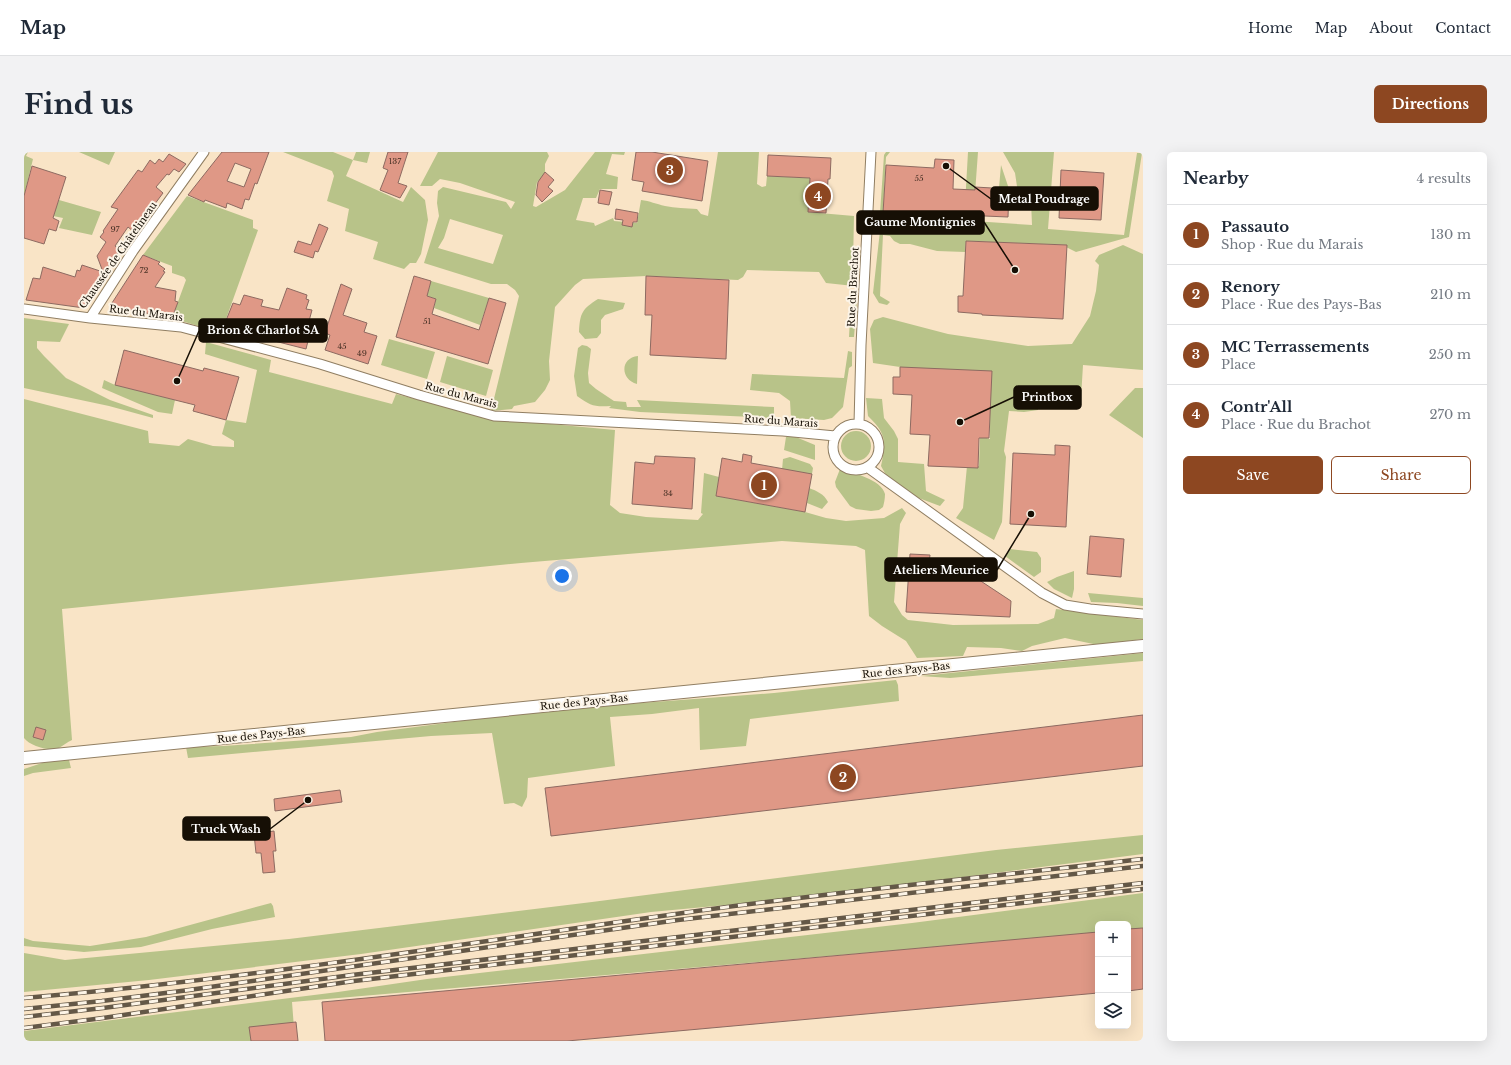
<!DOCTYPE html>
<meta charset="utf-8">
<style>
:root{--surface:#fff;--page:#f2f2f3;--text:#1f2937;--muted:#747a83;--line:#e0e1e3;--accent:#8d4721}
body{margin:0;font-family:"Libre Baskerville",serif;background:var(--page);color:var(--text)}
.controls{position:absolute;right:12px;bottom:12px;display:grid;overflow:hidden;border-radius:6px;box-shadow:0 4px 16px #0002}
.controls button{width:36px;height:36px;display:grid;place-items:center;padding:0;border:0;border-bottom:1px solid var(--line);background:var(--surface);color:var(--text);font:20px sans-serif}
.you{position:absolute;left:538px;top:424px;width:14px;height:14px;margin:-10px;border:3px solid #fff;border-radius:50%;background:#1a73e8;box-shadow:0 0 0 6px #1a73e833}
.badge{display:grid;place-items:center;width:26px;height:26px;border-radius:50%;background:var(--accent);color:#fff;font-size:13px;font-weight:700}
.pin{position:absolute;translate:-50% -50%;border:2px solid #fff;box-shadow:0 1px 4px #0006}
.list{margin:0;padding:0;list-style:none}
h2{display:flex;justify-content:space-between;align-items:center;height:52px;margin:0;padding:0 16px;font-size:17px}
h2 small{font-size:13px;font-weight:400;color:var(--muted)}
.list li{display:grid;grid-template-columns:26px 1fr auto;gap:12px;align-items:center;box-sizing:border-box;height:60px;padding:0 16px;border-top:1px solid var(--line)}
.list b{display:block;font-size:15px;white-space:nowrap}
.list p{margin:0;font-size:13px;white-space:nowrap;color:var(--muted)}
.list em{font-size:13px;font-style:normal;color:var(--muted)}
.actions{display:flex;gap:8px;padding:12px 16px}
.actions a{flex:1;padding:9px 0;border:1px solid var(--accent);border-radius:6px;text-align:center;font-size:14px;color:var(--accent)}
.actions .main{background:var(--accent);color:#fff}
.icon{flex:none;width:22px;height:22px;fill:none;stroke:currentColor;stroke-width:2;stroke-linecap:round;stroke-linejoin:round}
.map{position:relative;flex:none;width:1119px;height:889px;overflow:hidden;border-radius:6px}
header{display:flex;align-items:center;gap:24px;box-sizing:border-box;height:56px;padding:0 20px;background:var(--surface);border-bottom:1px solid var(--line)}
header strong{font-size:19px}
nav{display:flex;gap:22px;margin-inline-start:auto;font-size:14px}
.intro{display:flex;align-items:center;justify-content:space-between;box-sizing:border-box;height:96px;padding:0 24px}
h1{margin:0;font-size:28px}
.button{padding:10px 18px;border-radius:6px;background:var(--accent);color:#fff;font-size:14px;font-weight:700}
main{display:flex;gap:24px;padding:0 24px}
aside{flex:1;background:var(--surface);border-radius:6px;box-shadow:0 4px 16px #0002}
.map>svg:first-child{display:block}
</style>
<header>
<strong>Map</strong>
<nav><a>Home</a><a>Map</a><a>About</a><a>Contact</a></nav>
</header>
<div class="intro"><h1>Find us</h1><a class="button">Directions</a></div>
<main>
<div class="map">
<svg width="1119" height="889" viewBox="0 0 1119 889">
<rect width="100%" height="100%" fill="#f9e4c6"/>
<path fill="#b8c389" fill-rule="evenodd" d="M0,0H4L2,4L9,7L0,44Z
M55,0H91L85,13Z
M259,0H309L329,8L332,0H346L343,11L329,8L322,24L379,50L387,35L401,48L404,68L397,102L392,111H386L380,117L349,107L354,90L321,79L325,57L303,49L310,24L308,19Z
M414,0H523L525,4L521,12V24L513,30L509,54L512,55L541,38L571,0H601L600,3L588,2L582,22L594,25L593,37H576L572,46H559L552,68L570,71L571,74L589,66L590,69L613,71L617,48C626,49 632,52 641,54C651,56 662,56 673,57L677,62L684,64L694,0H735L733,32L738,35L742,34L743,24L786,26L784,60L830,64L829,113L830,134L802,131L795,120L723,118L719,125L714,128L622,124L559,127L551,133L531,155L525,209L526,228L521,238L511,250L490,254L488,257L467,259L495,144L491,138L483,132H467L400,111L415,64L413,51L414,39L419,35L482,50L487,57L491,50L436,31L416,27L408,34H396ZM426,67L479,83L469,112L414,96L420,86Z
M862,0H866L862,5L859,61H856L860,3Z
M944,0H954L949,69L1008,73L1007,49L995,48L991,21L979,0H1030L1024,77L1100,83L1113,1H1118L1105,85L1052,100L1042,95V93L942,89L941,100L913,99L886,92H876L870,89L866,84L859,83L856,144L866,150L863,153L855,151L849,141L857,70H940Z
M977,13L985,37L975,36Z
M163,44L229,68V76L234,78L197,181L148,166L162,128L160,125L148,121V114L119,103Z
M35,48L77,60L68,83L35,76L39,66L29,64Z
M1099,93L1119,102V218L1059,213L1057,246L1029,247L1016,245L1014,258L1000,260L985,259L980,299L982,305L978,370L970,388L932,366L939,356L943,314H955L956,284L966,287V257L876,215L849,211L846,177L850,168L859,165L924,182L1004,194L1048,192L1066,164L1072,139L1075,113L1071,109L1075,103Z
M407,129L465,146L456,173L410,156L412,147L403,144Z
M574,147L601,151L599,157L581,163L577,168V181L573,186L561,187L555,180C556,161 558,157 574,147Z
M827,148H833L830,185H825Z
M0,166L45,172L36,190L13,189V196L20,204L42,226L86,248L129,263V266L85,254L0,236Z
M365,187L411,200L403,227L357,213Z
M182,190L247,208L245,220L368,252L372,242L464,266L591,278L586,353L596,361L622,365L674,368L679,362L677,361L680,321L695,325L692,344L781,360L802,366L822,369L860,366L878,356L882,361L876,372L870,450L878,463L884,468L929,473L1014,472L1030,466L1032,457L1119,468V487L1074,493L1041,486L1008,494L998,499L977,496L943,495L939,504L893,506L882,489L858,474L845,464L841,398L832,394L758,389L497,411L38,457L48,588C43,590 40,593 35,596C26,600 6,594 0,586V247L124,279L125,291L155,294L164,287L189,294L210,295V289L198,282L202,268L222,271L233,218L181,202Z
M558,193L563,194L567,197L564,221L565,231L572,237L590,249L602,250L603,255H617L613,248L750,255V266L616,260L585,256L587,254C570,255 567,254 553,244L550,224L554,196Z
M824,199L828,200V214L825,216L819,255L808,266L800,268L767,266L766,249L755,241L726,238L728,222L820,226Z
M423,204L469,218L462,244L416,230Z
M614,204L613,232C596,227 596,206 614,204Z
M80,228L91,233L151,248L148,262L134,260L78,236Z
M1111,236H1119V286L1085,263Z
M842,246L858,247L860,266L870,279L874,287V310L900,312L902,339L921,348L916,354L892,345L862,323L857,314C862,290 863,282 844,264Z
M817 294a15 15 0 1 1 30 0a15 15 0 1 1-30 0Z
M767,283L791,293V308L760,298L762,285Z
M766,305L786,312L789,316L788,322L758,318L759,307Z
M816,317C828,320 858,328 861,342C861,347 860,351 859,355L855,358L847,359L832,357L826,354L812,335L811,330Z
M785,336C793,339 800,342 804,350L798,357L783,351Z
M986,397L1013,400L1017,406V420L1010,425L981,404Z
M1050,419V437L1048,446L1030,437L1023,430L1033,425Z
M1064,441L1119,446V454L1093,451L1067,450Z
M1119,501V509L926,526L897,524Z
M872,528L874,533L875,549L726,567L722,594L676,598L675,556L628,562L586,565L591,614L504,626L503,645L498,655L490,651L480,652L468,581L407,584L164,606L162,595L199,594L327,585L353,580L460,566L590,553L750,541Z
M45,608L47,616L9,621L0,624V617L21,610Z
M1119,683V702L766,747L627,760L337,802L125,828L0,840V801L41,808L265,787L568,750L972,698Z
M1119,741V777L1104,779V772H1074V781L268,850L271,889H0V879L314,840L403,827L888,771Z
M247,751L249,754L251,765L188,777L117,795L60,800L0,794V786L9,789L66,794L122,785Z"/>
<path fill="#df9886" stroke="#8d6a61" fill-rule="evenodd" d="M198,0H245L233,32L231,31L225,48L221,47L218,57L203,51L202,56L181,48L180,50L164,43ZM211,11L227,17L220,35L203,29Z
M364,0H384L374,31L383,34L376,46L356,38L364,18L359,16Z
M612,0H628L684,9L678,49L618,39L620,30L608,28Z
M145,2L162,12L155,20L150,17L145,23L143,22L132,35L139,41L110,80L104,75L91,94L96,98L89,109L88,108L63,155L60,156L2,148L9,126L16,127L19,115L51,125L53,118L56,119L58,113L79,120L73,104L82,90L76,85L80,80L79,79L94,57L87,55L114,18L118,20L126,8L131,12L135,7L139,10Z
M744,3L807,6L806,27H804L802,61L784,60L786,26L743,24Z
M911,7L930,8L929,37L951,38V35L985,37L984,65L937,63L936,66L859,61L862,13L910,16Z
M8,14L42,25L29,66L35,69L32,79L25,77L20,92L0,86V44Z
M1037,18L1080,21L1077,68L1035,66Z
M521,20L530,28L524,35L529,39L518,50L512,43L514,30Z
M576,38L588,40L585,53L574,51Z
M592,57L614,61L613,70H609L608,75L598,73L599,68L591,67Z
M295,72L304,76L294,100L291,99L289,106L270,100L274,89L287,93Z
M942,89L1043,93L1039,167L958,163V162L934,160V144H939Z
M119,103L136,110L134,112L141,117L139,119L141,120L131,135L152,139L151,149L154,150L148,166L86,154Z
M390,124L407,129L403,144L412,147L408,162L455,178L465,146L482,151L464,212L372,185Z
M622,124L705,128L702,207L626,203L628,163H621Z
M317,132L328,137L319,163L343,171L340,180L353,184L344,212L301,198L306,183L301,181Z
M263,136L283,143L282,147L285,148L282,157L288,158L282,180L286,181L282,197L199,176L209,151L216,153L220,143L239,148L237,154L255,158Z
M100,198L179,219L180,216L215,225L202,268L169,259L171,253L91,233Z
M876,215L968,219L965,286H955L954,316L904,314L906,283L886,282L888,243L869,242V225H876Z
M1031,293L1046,294L1042,375L986,372L989,301L1031,303Z
M719,302L728,304L727,311L788,322L781,360L692,344L698,306L718,310Z
M631,304L671,306L668,357L608,352L611,310L630,312Z
M1066,384L1100,387L1097,425L1063,422Z
M886,402L906,403L905,411L931,412L987,449L986,465L882,460Z
M1119,563V614L527,684L521,636Z
M12,575L22,578L19,588L9,585Z
M316,638L318,650L251,659L250,647Z
M250,679L252,699H249L251,720L239,721L237,701H232L230,682Z
M1119,776V837L1104,839V777Z
M1074,780V841L543,889H301L298,850Z
M272,870L274,889H227L225,875Z"/>
<g fill="none" stroke-linecap="round" stroke-linejoin="round">
<g stroke="#907e62" stroke-width="11">
<path id="street" d="M0,157L66,166L109,99L180,0
M66,166L157,175L296,212L395,243L470,264L759,279L811,284
M835,272L837,193L847,0
M809 295a23 23 0 1 1 46 0a23 23 0 1 1-46 0Z
M843,315L1018,441L1041,453L1066,457L1119,462"/>
</g>
<g stroke="#907e62" stroke-width="14">
<path id="secondary" d="M0,606L1119,494"/>
</g>
<use href="#street" stroke="#fff" stroke-width="9"/>
<use href="#secondary" stroke="#fff" stroke-width="12"/>
<g stroke="#645847" stroke-width="4.5">
<path id="rail" d="M0,846C218,828 435,792 652,762C807,740 963,725 1119,707
M0,857L78,849L165,838L654,768L1119,714
M0,865L79,856L328,823L1119,731
M0,876L79,866L330,829L1119,737"/>
</g>
<use href="#rail" stroke="#fcf4e7" stroke-width="3" stroke-dasharray="9" stroke-linecap="butt"/>
</g>
<g text-anchor="middle" dominant-baseline="central" stroke-width="4" stroke-linejoin="round" paint-order="stroke">
<g font-size="8" fill="#483125">
<text x="371" y="9">137</text>
<text x="895" y="26">55</text>
<text x="91" y="77">97</text>
<text x="120" y="118">72</text>
<text x="403" y="169">51</text>
<text x="318" y="194">45</text>
<text x="338" y="201">49</text>
<text x="644" y="341">34</text>
</g>
<g font-size="10" fill="#160f05" stroke="#fcf4e7">
<text transform="translate(94 103) rotate(-55)">Chaussée de Châtelineau</text>
<text transform="translate(829 135) rotate(-87)">Rue du Brachot</text>
<text transform="translate(122 161) rotate(7)">Rue du Marais</text>
<text transform="translate(437 243) rotate(15)">Rue du Marais</text>
<text transform="translate(757 269) rotate(4)">Rue du Marais</text>
<text transform="translate(882 518) rotate(-6)">Rue des Pays-Bas</text>
<text transform="translate(560 550) rotate(-6)">Rue des Pays-Bas</text>
<text transform="translate(237 583) rotate(-6)">Rue des Pays-Bas</text>
</g>
</g>
<path fill="none" stroke="#160f05" stroke-width="1.5" d="M922 14L967 47M991 118L960 70M153 229L175 179M936 270L990 245M1007 362L973 418M284 648L246 677"/>
<g fill="#160f05" stroke="#fcf4e7" stroke-width="1.5">
<circle cx="922" cy="14" r="4"/>
<circle cx="991" cy="118" r="4"/>
<circle cx="153" cy="229" r="4"/>
<circle cx="936" cy="270" r="4"/>
<circle cx="1007" cy="362" r="4"/>
<circle cx="284" cy="648" r="4"/>
</g>
<g fill="#160f05" stroke="#160f05" stroke-width="1.5">
<rect x="967" y="35" width="107" height="23" rx="4"/>
<rect x="833" y="59" width="127" height="23" rx="4"/>
<rect x="175" y="167" width="128" height="23" rx="4"/>
<rect x="990" y="234" width="67" height="23" rx="4"/>
<rect x="861" y="406" width="112" height="23" rx="4"/>
<rect x="159" y="665" width="87" height="23" rx="4"/>
</g>
<g font-size="11" text-anchor="middle" font-weight="bold" fill="#fff">
<text x="1020" y="51">Metal Poudrage</text>
<text x="896" y="74">Gaume Montignies</text>
<text x="239" y="182">Brion &amp; Charlot SA</text>
<text x="1023" y="249">Printbox</text>
<text x="917" y="422">Ateliers Meurice</text>
<text x="202" y="681">Truck Wash</text>
</g>
</svg>
<div class="controls">
<button>+</button>
<button>−</button>
<button><svg class="icon" aria-label="layers" viewBox="0 0 24 24"><path d="M12 4l9 5-9 5-9-5zM3 14l9 5 9-5"/></svg></button>
</div>
<div class="you"></div>
<div class="pin badge" style="left:740px;top:333px">1</div>
<div class="pin badge" style="left:819px;top:625px">2</div>
<div class="pin badge" style="left:646px;top:18px">3</div>
<div class="pin badge" style="left:794px;top:44px">4</div>
</div>
<aside>
<h2>Nearby<small>4 results</small></h2>
<ul class="list">
<li><span class="badge">1</span><div><b>Passauto</b><p>Shop · Rue du Marais</p></div><em>130 m</em></li>
<li><span class="badge">2</span><div><b>Renory</b><p>Place · Rue des Pays-Bas</p></div><em>210 m</em></li>
<li><span class="badge">3</span><div><b>MC Terrassements</b><p>Place</p></div><em>250 m</em></li>
<li><span class="badge">4</span><div><b>Contr'All</b><p>Place · Rue du Brachot</p></div><em>270 m</em></li>
</ul>
<div class="actions"><a class="main">Save</a><a>Share</a></div>
</aside>
</main>
